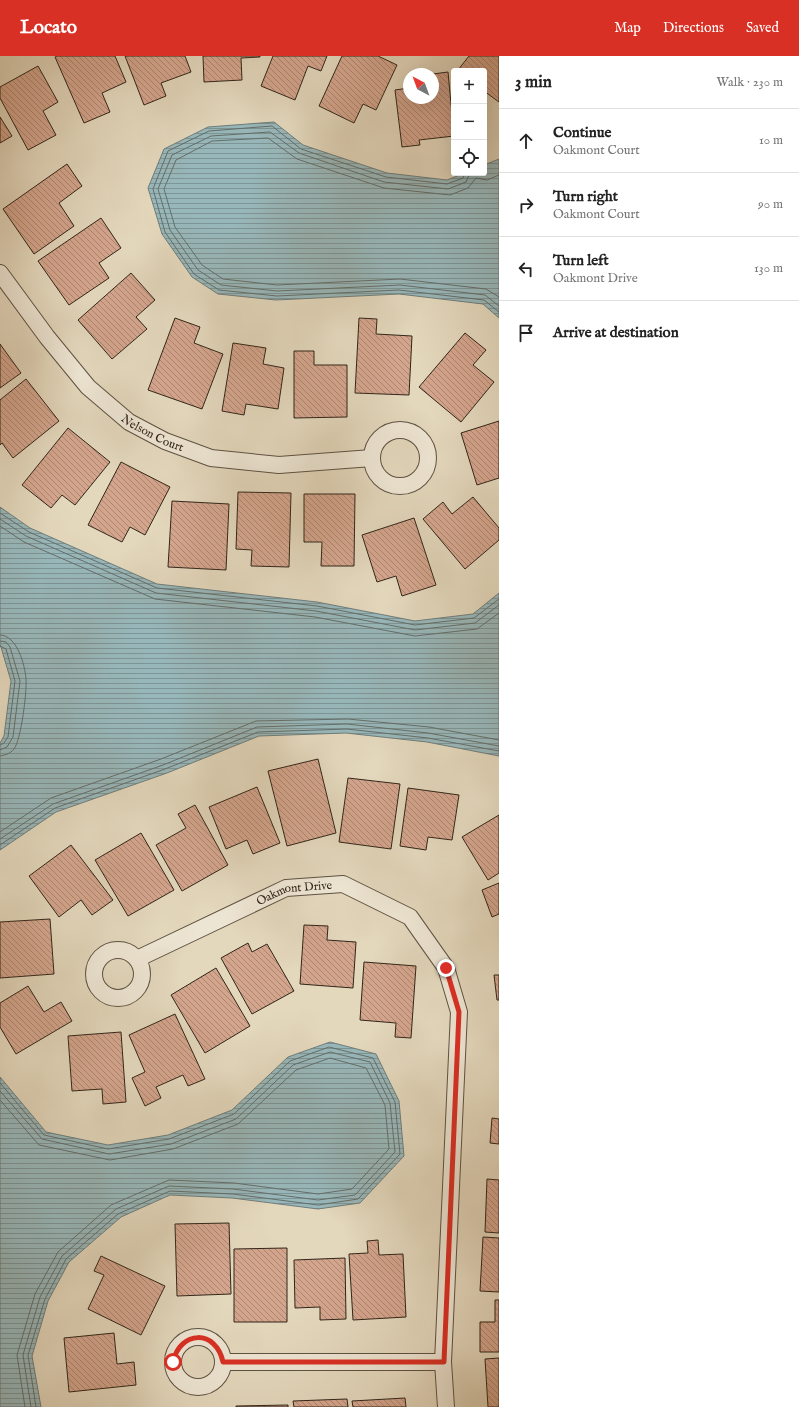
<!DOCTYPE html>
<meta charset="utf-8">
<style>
:root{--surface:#fff;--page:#f2f2f2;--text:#222;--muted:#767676;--line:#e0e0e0;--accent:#d93025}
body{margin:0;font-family:"IM FELL English",serif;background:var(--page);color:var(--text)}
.controls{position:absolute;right:12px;top:12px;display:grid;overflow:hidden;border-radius:4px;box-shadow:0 4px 16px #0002}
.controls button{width:36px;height:36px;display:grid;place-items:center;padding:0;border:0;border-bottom:1px solid var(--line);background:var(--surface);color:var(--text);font:20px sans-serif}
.compass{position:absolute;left:403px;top:12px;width:36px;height:36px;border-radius:50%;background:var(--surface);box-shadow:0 4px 16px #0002;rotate:319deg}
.stop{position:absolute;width:12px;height:12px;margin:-9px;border:3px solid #d93025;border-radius:50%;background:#fff}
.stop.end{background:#d93025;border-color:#fff;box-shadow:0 1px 4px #0008}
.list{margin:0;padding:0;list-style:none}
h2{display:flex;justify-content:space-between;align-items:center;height:52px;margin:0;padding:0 16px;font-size:17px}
h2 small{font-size:13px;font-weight:400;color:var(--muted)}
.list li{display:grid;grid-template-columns:26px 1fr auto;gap:12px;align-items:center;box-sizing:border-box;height:64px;padding:0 16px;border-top:1px solid var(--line)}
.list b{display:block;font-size:15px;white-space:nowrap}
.list p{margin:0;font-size:13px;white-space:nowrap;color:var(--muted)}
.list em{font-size:13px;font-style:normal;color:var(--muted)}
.icon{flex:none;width:22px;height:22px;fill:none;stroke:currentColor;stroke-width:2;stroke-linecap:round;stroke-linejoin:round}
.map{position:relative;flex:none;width:499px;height:1351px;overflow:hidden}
header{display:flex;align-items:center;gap:24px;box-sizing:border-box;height:56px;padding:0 20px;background:var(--accent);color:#fff}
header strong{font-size:19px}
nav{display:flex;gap:22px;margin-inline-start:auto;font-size:14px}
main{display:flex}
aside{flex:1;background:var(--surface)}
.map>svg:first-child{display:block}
</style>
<header>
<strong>Locato</strong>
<nav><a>Map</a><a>Directions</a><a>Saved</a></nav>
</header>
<main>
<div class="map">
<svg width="499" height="1351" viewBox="0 0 499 1351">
<defs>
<pattern id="water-rules" width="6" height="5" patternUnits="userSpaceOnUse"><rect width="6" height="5" fill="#98b7ba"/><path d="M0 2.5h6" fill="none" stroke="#7d9596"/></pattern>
<pattern id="building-back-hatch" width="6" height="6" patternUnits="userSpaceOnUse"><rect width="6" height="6" fill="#d4a58d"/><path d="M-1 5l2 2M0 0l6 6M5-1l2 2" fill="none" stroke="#ad8672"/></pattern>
</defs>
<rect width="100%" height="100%" fill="#e3d7bc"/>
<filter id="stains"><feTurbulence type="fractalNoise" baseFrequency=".005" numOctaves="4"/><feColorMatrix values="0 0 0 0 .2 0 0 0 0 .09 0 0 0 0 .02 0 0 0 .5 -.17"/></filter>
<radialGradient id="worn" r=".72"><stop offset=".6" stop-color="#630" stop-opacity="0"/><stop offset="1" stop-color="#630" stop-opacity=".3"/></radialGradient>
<path fill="url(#water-rules)" stroke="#6f7d7a" d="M274,66L303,89L387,117L447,124L465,117H484V109L499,103V262L483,248L399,238L276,244L218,238L192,221L162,178L148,132L164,93L208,71Z
M0,451L30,472L157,528L317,546L415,565L473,558L499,537V700L427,686L346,677L259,680L167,717L56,756L0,794V687L4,680L11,625L0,588Z
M330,986L376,998L399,1045L404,1100L360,1147L318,1153L232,1142L170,1139L121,1161L69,1206L48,1245L32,1300L41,1351H0V1021L46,1076L108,1089L168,1079L232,1054L288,1001Z"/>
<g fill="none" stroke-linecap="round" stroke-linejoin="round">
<path stroke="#646e6a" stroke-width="1" d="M465,117L463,122L447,128L386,121L301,93L272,70L209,75L168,95L153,133L165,176L194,218L219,234L277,240L399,234L484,244L499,256
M470,117L466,126L448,133L384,126L299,97L270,76L211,80L172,99L158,133L170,174L198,214L221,229L277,235L400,229L485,239L499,250
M499,119L487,124L476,122L468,132L450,139L384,132L297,103L268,82L212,85L176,104L164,133L175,171L202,209L223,223L277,229L400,223L486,233L499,241
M0,457L29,476L157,532L317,550L415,569L474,562L499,543
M0,463L26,480L156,537L316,555L415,574L475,567L499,549
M0,470L24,486L155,543L315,561L415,580L477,573L499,557
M0,579C17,579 25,609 26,623C27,636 21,684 14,693C10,698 5,699 0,700
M0,585L6,586L10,591L20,625L13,681L7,691L0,694
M0,590L6,593L15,625L8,681L4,687L0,689
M0,776L51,742L161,703L256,665L348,663L429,671L499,684
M0,783L53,748L163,709L257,671L347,668L428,677L499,690
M0,789L55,752L165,713L258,676L347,673L428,682L499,695
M0,1027L44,1079L108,1093L169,1083L234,1058L290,1005L329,991L373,1002L395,1046L400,1098L358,1143L318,1149L233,1138L170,1135L118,1158L66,1203L45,1243L28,1299L36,1351
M0,1035L42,1083L109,1098L171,1088L236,1063L293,1009L330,996L370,1006L390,1047L395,1096L355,1139L318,1144L233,1133L169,1130L116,1153L62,1200L40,1241L23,1299L31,1351
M0,1044L39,1089L110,1104L173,1093L238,1068L296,1014L330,1002L366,1012L385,1049L389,1093L352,1133L318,1138L234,1127L169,1124L111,1149L58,1196L35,1238L17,1299L25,1351"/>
</g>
<path fill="url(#building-back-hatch)" stroke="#312519" d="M57,0H115L126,26L102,37L110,56L84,67L55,1Z
M125,0H185L191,16L161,27L166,40L144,49Z
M203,0H260V1L241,2L242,24L204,26Z
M273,0H327L321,15L308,10L295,44L261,30Z
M342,0H378L397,9L376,54L363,48L354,67L319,50Z
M469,0H499V46L484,35V15L458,14Z
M38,10L58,46L43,55L56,79L28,94L0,42V31Z
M448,16L454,80L419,84L420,89L402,91L395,34L409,32V42H433V18Z
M0,61L12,80L0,87Z
M67,108L82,130L59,147L74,170L34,198L3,153Z
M101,162L121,192L99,207L109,222L69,249L38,205Z
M131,217L155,244L136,261L147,273L112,303L78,264Z
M175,262L200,271L194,287L223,298L202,353L148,334Z
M359,262L377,263L376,278L412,280L409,339L355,337Z
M465,277L486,294L473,309L494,326L461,366L419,331Z
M233,287L266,292L263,308L284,312L278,353L246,348L244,359L222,355Z
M0,288L21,317L0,332Z
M294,295H314V309H347V361L294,362Z
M26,323L59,365L13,402L2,387L0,389V344Z
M499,365V422L477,429L461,377Z
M68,372L110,406L75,449L62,439L51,452L22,429Z
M121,406L170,431L145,479L130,471L122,486L88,469Z
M238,436L291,437L289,511L251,510L252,494L236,493Z
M304,438H355L354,510H321L322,486H304Z
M473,441L499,472V484L465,513L423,463L443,446L452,458Z
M172,445L229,448L226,514L168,511Z
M414,462L436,529L402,540L396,520L377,526L362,479Z
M318,703L336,777L287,790L268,715Z
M348,722L400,728L391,793L339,786Z
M257,731L280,787L253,798L247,784L226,793L209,751Z
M408,732L459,739L452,784L428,781L426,794L400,790Z
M195,749L228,809L182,835L156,789L186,772L178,758Z
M499,759V817L488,824L462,781Z
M141,777L174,834L128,860L95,804Z
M71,789L113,844L92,859L81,844L59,861L29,820Z
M499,827V858L492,861L482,834Z
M50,863L54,918L0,922V866Z
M304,869L328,870L327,884L356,886L353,932L300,928Z
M248,887L252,896L267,888L294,935L252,958L221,902Z
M364,906L416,910L411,982L395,981L396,967L360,964Z
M216,912L250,970L205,997L171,939Z
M494,919H499V944H497Z
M28,930L44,956L61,946L72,965L16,998L0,971V947Z
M175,958L205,1023L188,1030L183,1019L156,1031L161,1042L145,1050L132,1022L145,1016L129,979Z
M121,976L126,1046L103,1048L102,1033L72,1035L68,980Z
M492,1062L499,1063V1088L490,1087Z
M487,1123L499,1124V1177L485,1176Z
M229,1167L231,1238L177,1240L175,1168Z
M483,1181L499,1182V1236L480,1235Z
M378,1184L379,1199L403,1198L406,1261L353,1264L349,1198L368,1197L367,1185Z
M287,1192V1266H234V1193Z
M101,1200L165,1230L141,1279L88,1253L104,1219L94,1215Z
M345,1202L346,1263L320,1264V1251L295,1252L294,1204Z
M495,1244H499V1296H480V1266H495Z
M114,1277L117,1308L134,1306L136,1329L69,1336L64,1282Z
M499,1302V1351H488L485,1303Z
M405,1342L406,1351H353L352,1345Z
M347,1343L348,1351H294L293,1345Z
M288,1349V1351H236V1350Z"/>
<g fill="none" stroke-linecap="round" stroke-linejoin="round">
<g stroke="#5e5242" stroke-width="18">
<g id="minor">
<path id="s1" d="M0,217L47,281L88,331L129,366L165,385L211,402L279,409L372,402"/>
<circle cx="400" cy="402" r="28"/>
<circle cx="118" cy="918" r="24"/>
<path id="s2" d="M137,903L286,832L343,828L410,861L446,912L459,956L443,1306L446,1351"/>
<circle cx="198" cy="1306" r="25"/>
<path d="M223,1306H443"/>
</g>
</g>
<use href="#minor" stroke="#ede5d3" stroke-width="16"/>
</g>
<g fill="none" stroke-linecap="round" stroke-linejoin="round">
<path stroke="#d93025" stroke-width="5" d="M173,1306C180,1274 216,1273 223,1306H444L459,956L446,912"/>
</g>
<g text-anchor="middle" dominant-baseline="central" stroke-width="3" stroke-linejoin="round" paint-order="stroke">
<g font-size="12" fill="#312519" stroke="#ede5d3">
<text stroke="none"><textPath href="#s1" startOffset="224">Nelson Court</textPath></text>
<text stroke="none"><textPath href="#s2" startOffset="172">Oakmont Drive</textPath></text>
</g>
</g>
<rect width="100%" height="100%" filter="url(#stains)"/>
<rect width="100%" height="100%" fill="url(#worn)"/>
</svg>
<div class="controls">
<button>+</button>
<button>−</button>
<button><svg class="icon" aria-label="locate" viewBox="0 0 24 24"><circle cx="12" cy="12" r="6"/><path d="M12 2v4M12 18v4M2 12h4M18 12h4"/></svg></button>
</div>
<svg class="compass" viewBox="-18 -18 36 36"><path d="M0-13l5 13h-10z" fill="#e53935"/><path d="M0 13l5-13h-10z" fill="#767676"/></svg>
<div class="stop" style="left:173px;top:1306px"></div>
<div class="stop end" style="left:446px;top:912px"></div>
</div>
<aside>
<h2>3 min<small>Walk · 230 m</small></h2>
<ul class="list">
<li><svg class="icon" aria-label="ahead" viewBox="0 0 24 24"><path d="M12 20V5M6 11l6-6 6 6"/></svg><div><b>Continue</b><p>Oakmont Court</p></div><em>10 m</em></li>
<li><svg class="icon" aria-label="right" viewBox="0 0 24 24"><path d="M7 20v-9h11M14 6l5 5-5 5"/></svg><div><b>Turn right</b><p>Oakmont Court</p></div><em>90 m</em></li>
<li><svg class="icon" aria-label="left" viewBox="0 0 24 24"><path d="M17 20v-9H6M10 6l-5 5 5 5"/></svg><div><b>Turn left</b><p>Oakmont Drive</p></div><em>130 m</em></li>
<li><svg class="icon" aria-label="arrive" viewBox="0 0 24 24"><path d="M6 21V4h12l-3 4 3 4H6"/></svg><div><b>Arrive at destination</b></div></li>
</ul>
</aside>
</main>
